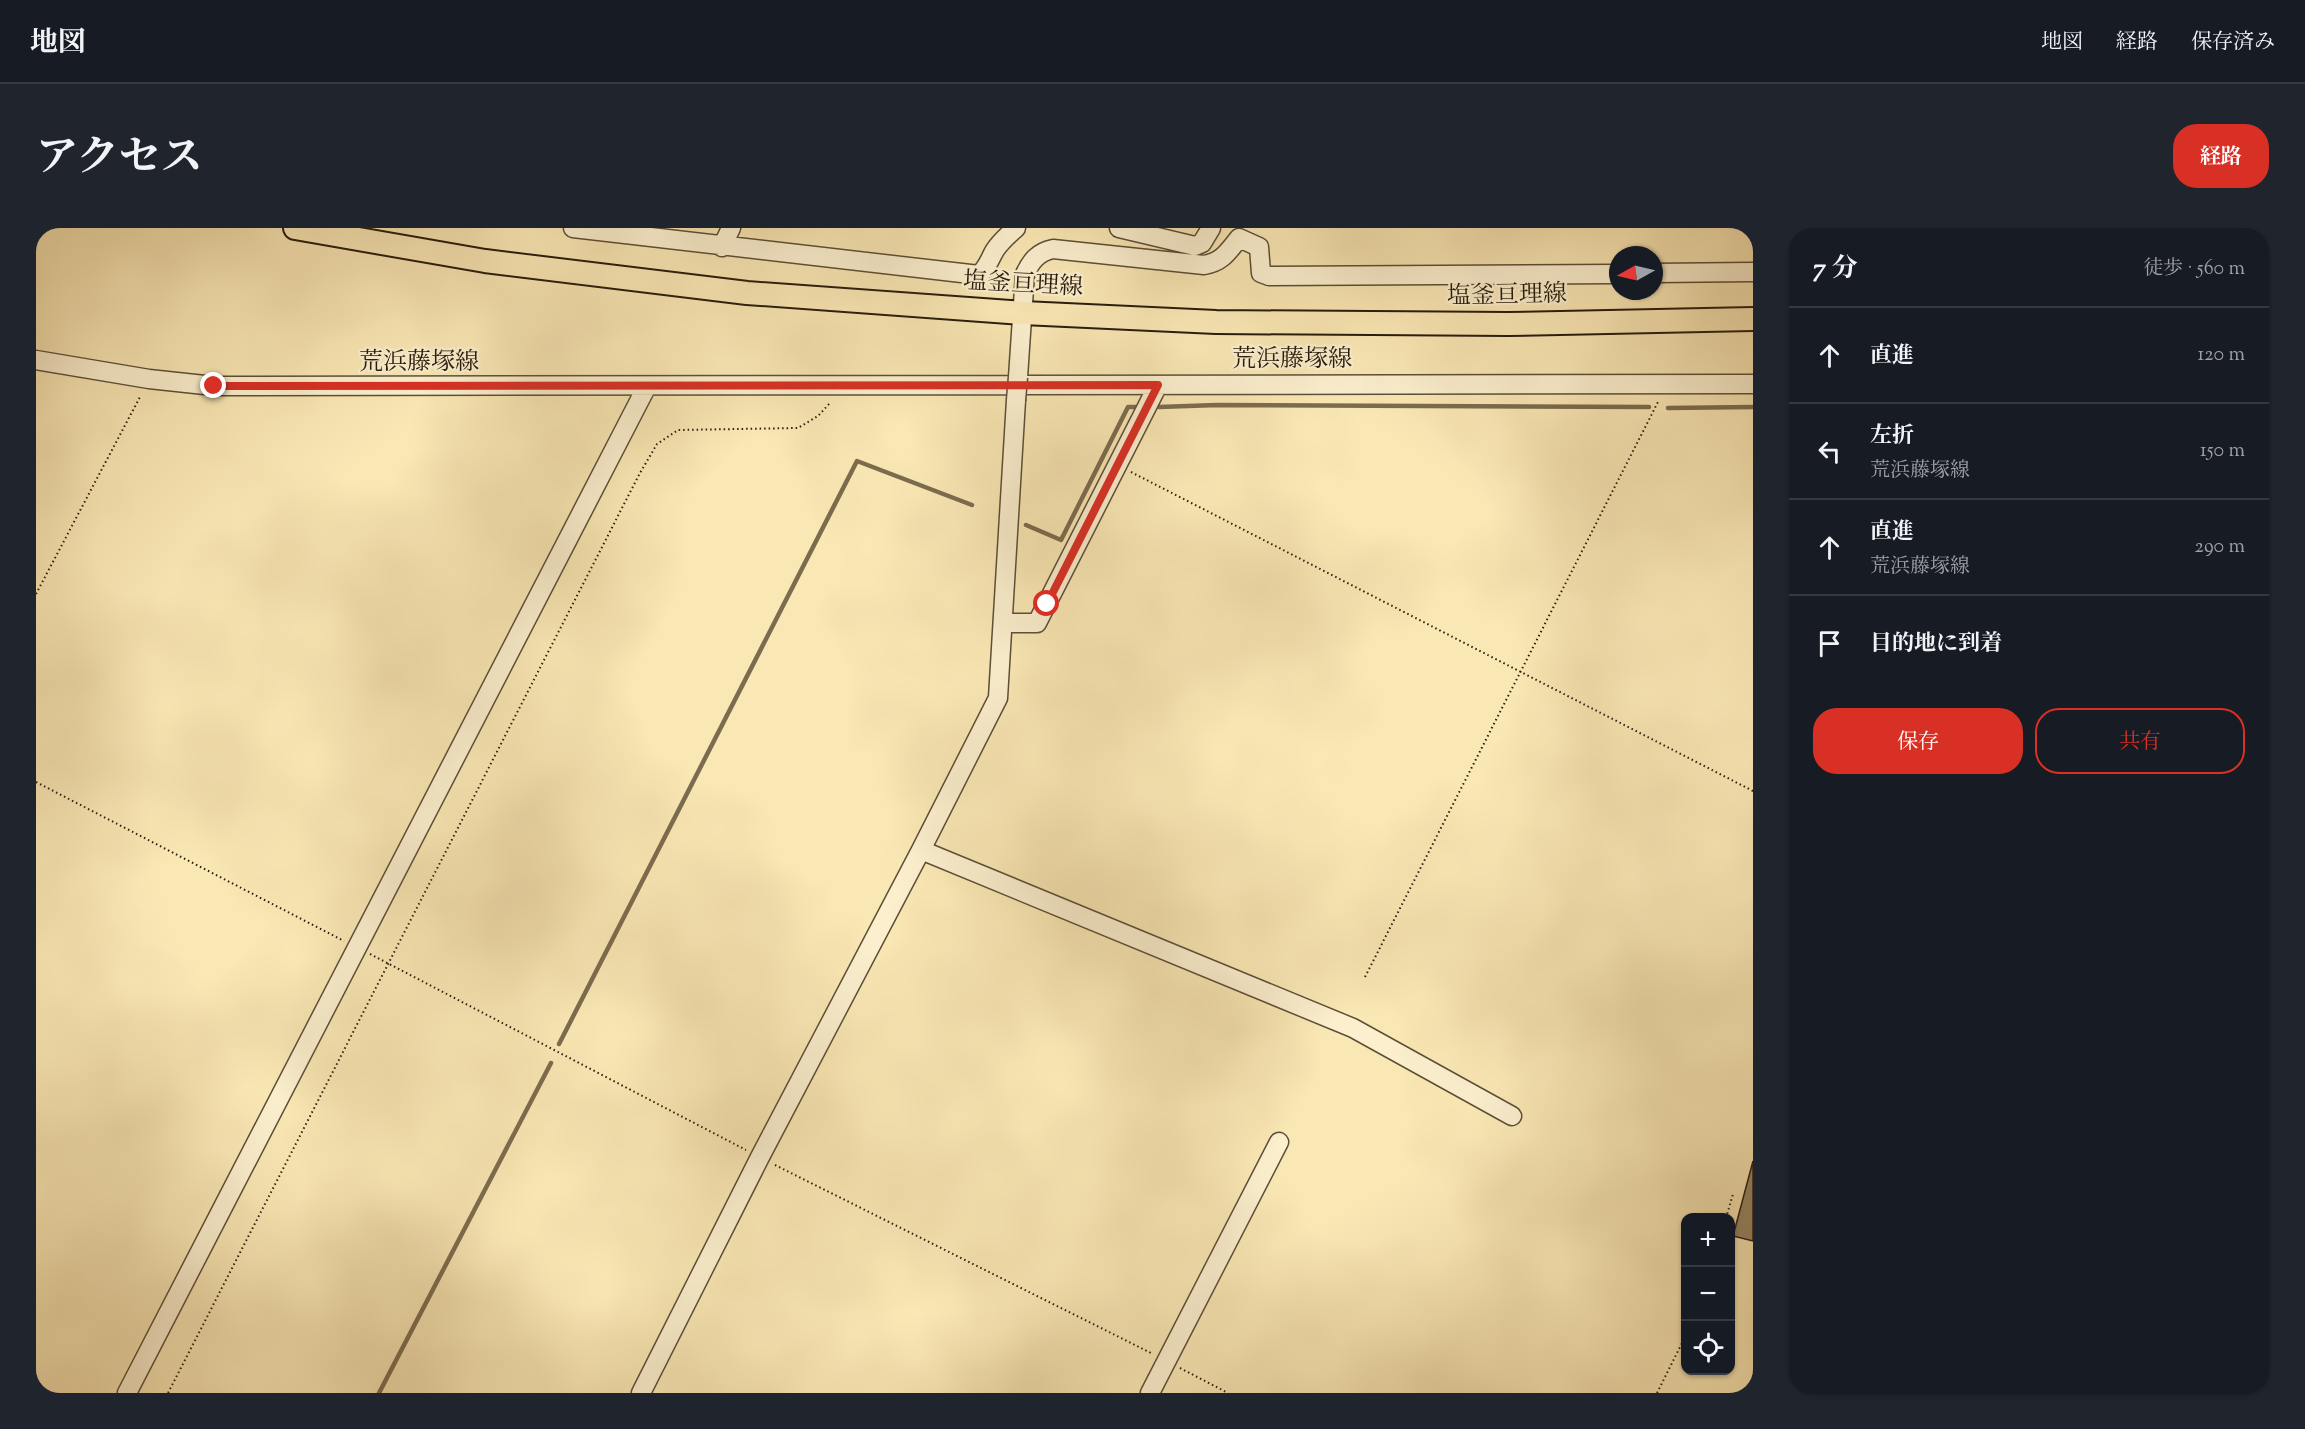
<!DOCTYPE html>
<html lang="ja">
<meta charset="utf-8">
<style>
:root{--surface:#171b24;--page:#20242c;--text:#f1f3f6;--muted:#9ea1a6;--line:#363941;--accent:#d93025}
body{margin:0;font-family:"Sorts Mill Goudy","Noto Serif JP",serif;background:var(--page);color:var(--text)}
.controls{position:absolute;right:18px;bottom:18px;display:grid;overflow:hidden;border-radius:12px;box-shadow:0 2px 4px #0004}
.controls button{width:54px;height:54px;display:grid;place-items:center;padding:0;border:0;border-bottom:2px solid var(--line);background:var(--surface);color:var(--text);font:30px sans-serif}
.compass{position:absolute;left:1573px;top:18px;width:54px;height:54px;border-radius:50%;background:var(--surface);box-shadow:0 2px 4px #0004;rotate:262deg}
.stop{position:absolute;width:18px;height:18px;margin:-14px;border:4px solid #d93025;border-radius:50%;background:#fff}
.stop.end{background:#d93025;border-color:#fff;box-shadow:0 2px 6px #0008}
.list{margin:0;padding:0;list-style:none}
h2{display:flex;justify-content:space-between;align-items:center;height:78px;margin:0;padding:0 24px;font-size:26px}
h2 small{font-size:20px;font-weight:400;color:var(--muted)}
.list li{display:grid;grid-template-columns:39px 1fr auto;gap:18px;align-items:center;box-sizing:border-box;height:96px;padding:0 24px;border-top:2px solid var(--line)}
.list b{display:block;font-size:22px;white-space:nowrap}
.list p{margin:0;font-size:20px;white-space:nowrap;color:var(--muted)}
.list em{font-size:20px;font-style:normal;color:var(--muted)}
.actions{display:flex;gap:12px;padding:18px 24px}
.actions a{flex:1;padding:14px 0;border:2px solid var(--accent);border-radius:24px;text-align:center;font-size:21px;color:var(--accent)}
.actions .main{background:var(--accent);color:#fff}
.icon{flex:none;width:33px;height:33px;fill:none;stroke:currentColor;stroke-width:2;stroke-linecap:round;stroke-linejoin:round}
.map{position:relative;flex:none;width:1717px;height:1165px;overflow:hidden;border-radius:24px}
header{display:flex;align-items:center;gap:36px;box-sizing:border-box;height:84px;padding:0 30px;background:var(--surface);border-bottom:2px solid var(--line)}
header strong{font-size:28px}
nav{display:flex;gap:33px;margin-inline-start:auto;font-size:21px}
.intro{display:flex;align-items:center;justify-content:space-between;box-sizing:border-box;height:144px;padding:0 36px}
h1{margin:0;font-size:42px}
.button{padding:15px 27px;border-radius:24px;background:var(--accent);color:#fff;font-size:21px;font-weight:700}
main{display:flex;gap:36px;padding:0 36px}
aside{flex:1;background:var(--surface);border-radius:24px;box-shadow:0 2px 4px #0004}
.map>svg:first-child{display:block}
</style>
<header>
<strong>地図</strong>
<nav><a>地図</a><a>経路</a><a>保存済み</a></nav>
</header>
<div class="intro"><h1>アクセス</h1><a class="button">経路</a></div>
<main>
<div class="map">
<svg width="1717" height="1165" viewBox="0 0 1717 1165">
<rect width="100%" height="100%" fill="#f9e7b4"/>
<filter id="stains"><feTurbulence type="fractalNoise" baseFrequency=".00333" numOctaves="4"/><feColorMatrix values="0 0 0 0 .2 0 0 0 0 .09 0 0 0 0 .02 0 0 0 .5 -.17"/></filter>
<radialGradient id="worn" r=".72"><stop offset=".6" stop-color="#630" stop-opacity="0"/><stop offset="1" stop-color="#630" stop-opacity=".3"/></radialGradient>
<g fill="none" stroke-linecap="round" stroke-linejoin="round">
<path stroke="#7b6c4f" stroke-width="4.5" d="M1123,179L1181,177L1613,179
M1632,180L1717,179
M990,297L1025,312L1092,179H1102
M523,816L821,233L936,277
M343,1165L515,835"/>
</g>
<path fill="#958664" stroke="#281c0d" stroke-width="1.5" d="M1717,933V1013L1697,1008Z"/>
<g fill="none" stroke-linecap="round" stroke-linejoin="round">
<g stroke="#5c4f37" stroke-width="21">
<path id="minor" d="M537,0L943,47C952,39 953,32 959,22C965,13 972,7 980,0
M1083,0L1159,18L1166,15L1175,0
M686,19L695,0
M1618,45L1717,44
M0,132L113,151L178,158L1717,156
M982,149L989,46C995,33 1002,24 1017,21L1168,37C1186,34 1192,24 1203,10L1223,19L1225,45L1233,48L1582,46
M968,395H1001L1122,157
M885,622L1317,800L1476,888
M91,1165L611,158
M605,1165L724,929L885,622L962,470L980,172
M1114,1165L1243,914"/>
</g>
<g stroke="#281c0d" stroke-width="26">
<path id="major" d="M259,0L449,33L711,65L987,85L1180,94L1472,96L1717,91"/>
</g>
<path stroke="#281c0d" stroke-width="2" stroke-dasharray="1.5 3" stroke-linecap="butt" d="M1095,244L1717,563
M0,366L105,167
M0,554L308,713
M334,726L710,922
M1329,749L1623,172
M739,937L1117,1126
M1690,990L1697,966
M1144,1140L1192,1165
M132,1165L604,245L621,216L642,202L762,200L782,188L794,175
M1621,1165L1650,1107"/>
<use href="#minor" stroke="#fbefce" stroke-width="18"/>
<use href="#major" stroke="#f9e7b4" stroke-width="22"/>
<g stroke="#5c4f37" stroke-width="21" stroke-linecap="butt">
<path id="minor-bridge" d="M980,172L982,149"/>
</g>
<use href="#minor-bridge" stroke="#fbefce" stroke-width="18"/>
</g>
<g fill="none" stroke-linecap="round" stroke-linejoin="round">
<path stroke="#d93025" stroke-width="8" d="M178,158L1122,157L1011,376"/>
</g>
<g text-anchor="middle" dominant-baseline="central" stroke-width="4.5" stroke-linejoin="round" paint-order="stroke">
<g font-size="24" fill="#281c0d" stroke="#fbefce">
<text transform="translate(987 57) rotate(3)">塩釜亘理線</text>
<text transform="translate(1471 68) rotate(-1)">塩釜亘理線</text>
<text x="1256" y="132">荒浜藤塚線</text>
<text x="383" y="135">荒浜藤塚線</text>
</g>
</g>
<rect width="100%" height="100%" filter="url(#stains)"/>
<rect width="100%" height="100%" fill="url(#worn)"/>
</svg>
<div class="controls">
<button>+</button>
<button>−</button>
<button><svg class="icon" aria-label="locate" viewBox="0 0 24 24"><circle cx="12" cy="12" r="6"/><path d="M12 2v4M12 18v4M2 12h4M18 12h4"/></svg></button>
</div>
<svg class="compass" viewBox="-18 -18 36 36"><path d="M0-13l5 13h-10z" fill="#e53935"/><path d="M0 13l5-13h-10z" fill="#9ea1a6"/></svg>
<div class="stop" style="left:1011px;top:376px"></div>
<div class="stop end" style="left:178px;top:158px"></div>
</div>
<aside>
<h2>7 分<small>徒歩 · 560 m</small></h2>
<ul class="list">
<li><svg class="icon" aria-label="ahead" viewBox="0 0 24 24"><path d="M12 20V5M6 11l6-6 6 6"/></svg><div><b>直進</b></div><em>120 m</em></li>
<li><svg class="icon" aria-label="left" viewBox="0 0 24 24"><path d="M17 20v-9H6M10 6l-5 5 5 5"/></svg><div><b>左折</b><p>荒浜藤塚線</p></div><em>150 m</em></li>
<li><svg class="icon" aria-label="ahead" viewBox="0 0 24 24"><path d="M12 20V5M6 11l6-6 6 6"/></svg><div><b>直進</b><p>荒浜藤塚線</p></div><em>290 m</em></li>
<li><svg class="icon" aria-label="arrive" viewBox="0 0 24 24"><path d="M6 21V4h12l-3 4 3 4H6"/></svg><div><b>目的地に到着</b></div></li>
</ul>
<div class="actions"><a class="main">保存</a><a>共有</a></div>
</aside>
</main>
